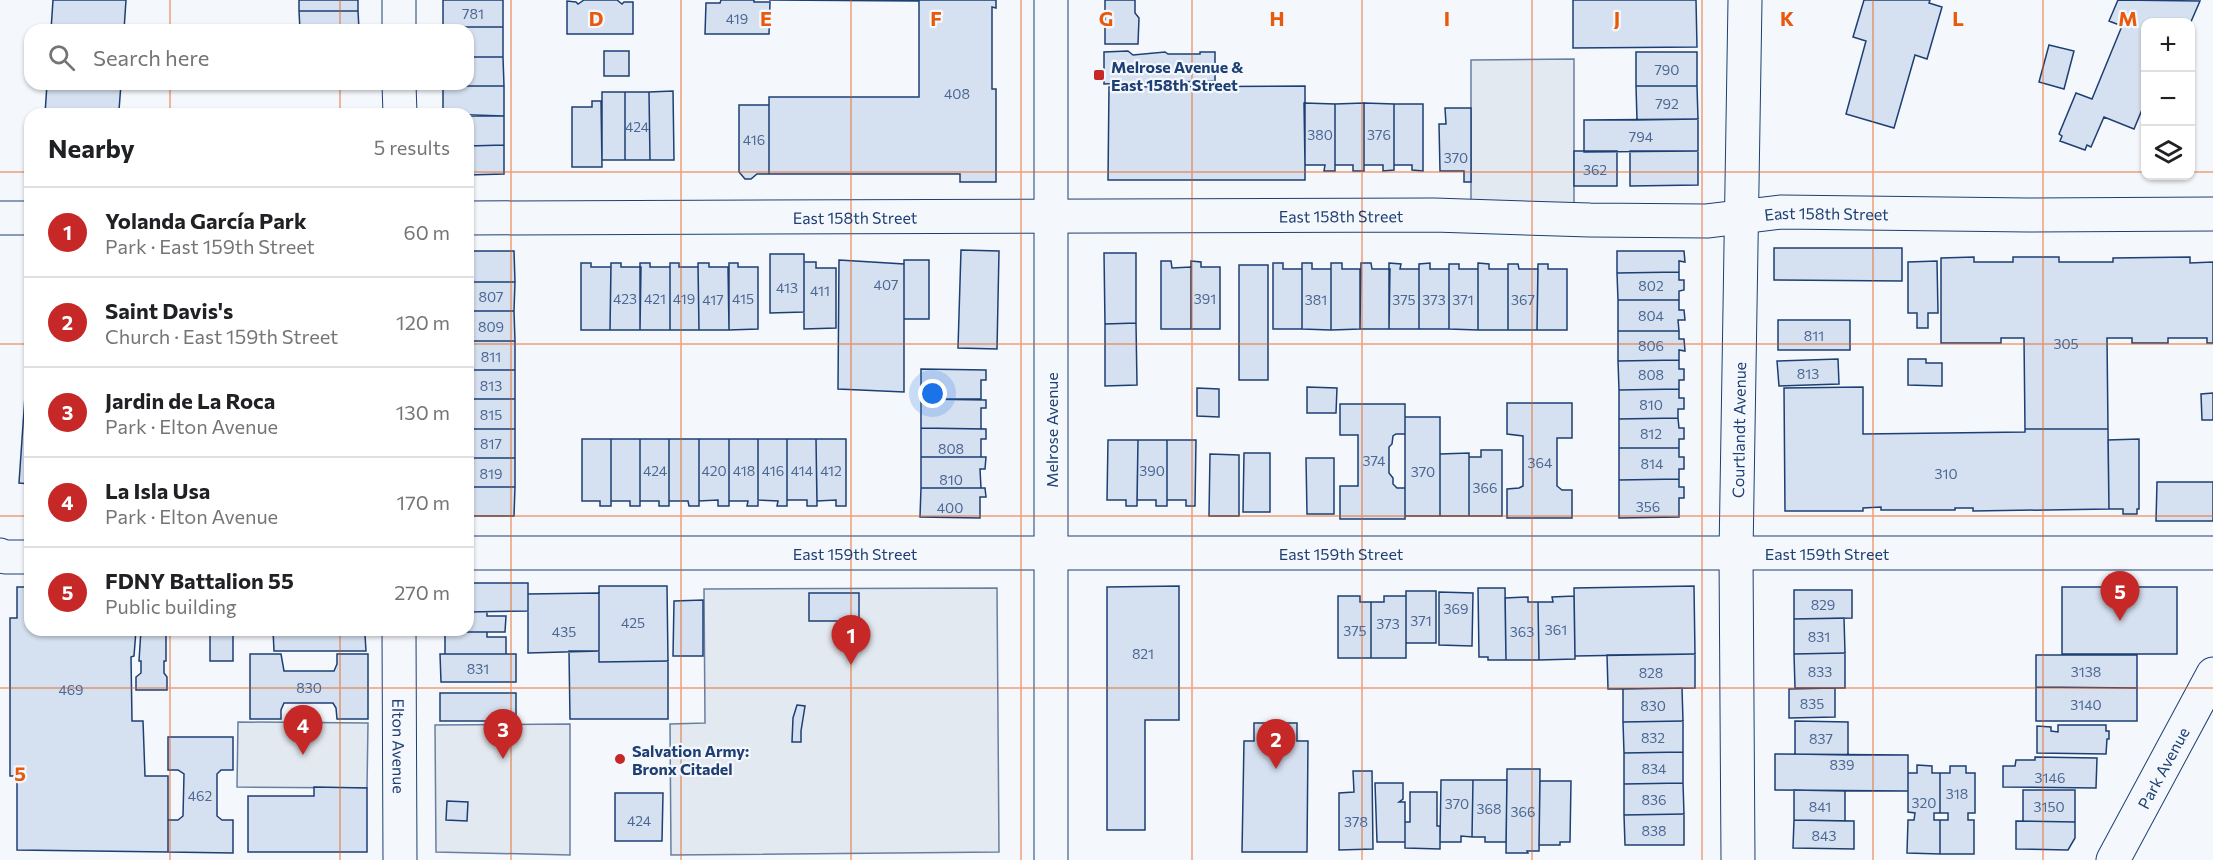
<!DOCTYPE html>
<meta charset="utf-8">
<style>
:root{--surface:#fff;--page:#f2f2f2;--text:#202124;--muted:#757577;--line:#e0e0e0;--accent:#c62828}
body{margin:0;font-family:Commissioner,sans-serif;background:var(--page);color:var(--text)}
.controls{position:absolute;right:18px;top:18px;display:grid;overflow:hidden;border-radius:12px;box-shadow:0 2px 4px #0004}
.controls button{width:54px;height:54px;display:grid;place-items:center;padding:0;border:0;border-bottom:2px solid var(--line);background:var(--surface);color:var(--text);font:30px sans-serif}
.you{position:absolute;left:933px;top:394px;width:21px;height:21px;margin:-15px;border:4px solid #fff;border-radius:50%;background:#1a73e8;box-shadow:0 0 0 9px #1a73e833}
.badge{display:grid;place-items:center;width:39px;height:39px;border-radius:50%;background:var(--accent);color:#fff;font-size:20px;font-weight:700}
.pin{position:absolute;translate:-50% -50px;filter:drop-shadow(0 2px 3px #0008)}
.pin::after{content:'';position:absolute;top:32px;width:21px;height:18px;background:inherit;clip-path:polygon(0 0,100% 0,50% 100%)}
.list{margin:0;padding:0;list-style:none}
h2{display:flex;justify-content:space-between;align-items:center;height:78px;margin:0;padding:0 24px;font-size:26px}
h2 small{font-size:20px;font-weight:400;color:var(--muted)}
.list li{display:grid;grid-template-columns:39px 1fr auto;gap:18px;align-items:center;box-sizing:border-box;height:90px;padding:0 24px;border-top:2px solid var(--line)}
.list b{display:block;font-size:22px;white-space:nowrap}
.list p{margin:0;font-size:20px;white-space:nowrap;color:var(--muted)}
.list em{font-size:20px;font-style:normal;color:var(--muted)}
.icon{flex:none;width:33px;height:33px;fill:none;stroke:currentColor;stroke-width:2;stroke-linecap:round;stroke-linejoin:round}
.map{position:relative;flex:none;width:2213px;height:860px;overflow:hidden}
.search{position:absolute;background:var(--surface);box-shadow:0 2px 4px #0004;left:24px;top:24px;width:450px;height:66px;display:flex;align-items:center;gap:15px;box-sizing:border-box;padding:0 21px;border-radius:18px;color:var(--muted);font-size:22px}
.panel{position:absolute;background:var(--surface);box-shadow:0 2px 4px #0004;left:24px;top:108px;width:450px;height:528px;border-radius:18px}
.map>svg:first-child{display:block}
</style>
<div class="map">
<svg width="2213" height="860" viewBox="0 0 2213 860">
<rect width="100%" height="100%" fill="#f4f7fb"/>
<path fill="#e3e9f0" stroke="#687fa3" stroke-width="1.5" d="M1574,59V204L1471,205V60Z
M997,588L999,852L671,855L670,724L705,723L704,589Z
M238,722L368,723L367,788L237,787Z
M570,724V855L436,852L435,725Z"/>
<path fill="#d5e0f0" stroke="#1d3f73" stroke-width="1.5" d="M53,0H126L124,30H51Z
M299,0H358V11H299Z
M443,0H503V27H443Z
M584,0H617L622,4L624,2H633V34H567V1L576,2L578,4Z
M721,0H754V2H770L769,34H705L706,3H720Z
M996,0V8L992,7V89H996V182H960V174H769V97H919V1L769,0Z
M1105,0H1135V13L1139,18L1138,44H1105Z
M1573,0H1696L1697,47L1573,48Z
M1864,0H1930L1929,3L1942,7L1927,59L1915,55L1894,128L1846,114L1866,41L1853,37Z
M2118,0L2200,1L2190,24V22H2146V100L2134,129L2104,117L2091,147L2087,145L2085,150L2060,141L2062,136L2059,134L2076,93L2092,99L2122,26L2109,21Z
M299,11H358L359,30H300Z
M443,27H503V57H468V30H443Z
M2049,45L2074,51L2064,89L2039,82Z
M604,51H629V76H604Z
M1128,51L1133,55L1165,52L1168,54H1200V52H1215V81L1168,82L1163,85H1153L1148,82L1104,84V52Z
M1636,52H1697V86H1636Z
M468,57H503L504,86H443V84H468Z
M47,84H121L119,110L159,112V114H45Z
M443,86H504V116L443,114Z
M1305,86V180H1108L1109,87Z
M1636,86H1697L1698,119L1637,120Z
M673,91L674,160H650L649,92Z
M602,92H625V160H602Z
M625,92H649L650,160H625Z
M592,101H601L602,167H572V107H592Z
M1304,103L1335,104V171H1324L1325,165H1305Z
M1364,103L1394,104V170L1383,171V165H1364Z
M1364,103V171H1353V165H1335V104Z
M1394,104H1423V171L1412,170V165H1394Z
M739,105H769V174H757L751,179H745L739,172Z
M1445,108H1471V182H1464V171H1440L1439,124H1446Z
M468,116H504V145L468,146Z
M1698,119V151L1584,152V120Z
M504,145V174L468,175V146Z
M1574,151H1617V186H1574Z
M1630,151H1698V185L1630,186Z
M1774,248H1902V281L1774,280Z
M961,250L999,251L997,349L958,348Z
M468,251H514L515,282H468Z
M1617,251H1684L1685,262L1679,261V272L1617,273Z
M1104,253H1136V323L1105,324Z
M770,254H804V312L770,313Z
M1974,257V262H2013V257H2059V262H2113V258L2190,257V263L2213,262V343H2207V338H2168V343H2132V338H2107L2108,429H2025L2024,338H2001V343H1941V258Z
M839,260L904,264V392L838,389Z
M904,260H929V319H904Z
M1161,261H1171L1172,268L1191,267V329H1161Z
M1191,261L1201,262V267H1220V329H1191Z
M1937,261L1938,313H1928V328H1917V313H1908V262Z
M804,262H816V268H836V328L804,329Z
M581,263H591V267H611L610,330H581Z
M611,263H621V267H641L640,330H610Z
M640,263H650V267H670V330H640Z
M670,263H679V267H698L699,330H670Z
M698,263H709V267H728L729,330H699Z
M729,263H738V267H758V329L729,330Z
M1273,263H1283V269H1302V329H1273Z
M1302,263H1312V269H1331V330L1302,329Z
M1331,263H1342V269H1360V329L1331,330Z
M1361,263H1371L1372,269H1390L1389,329H1360Z
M1389,263L1401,264L1400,269H1419V329H1389Z
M1430,263V269H1449V329H1419V264Z
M1478,263L1489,264V269H1508V330H1478Z
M1449,264H1459V269H1478V330L1449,329Z
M1508,264H1518L1519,269H1538L1537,330H1508Z
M1538,264H1548V269H1567V330H1537Z
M1239,265H1268V380H1239Z
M1679,272V280H1684V290L1679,291V300H1618L1617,273Z
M468,282H515L514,311H468Z
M1618,300H1679V310H1684L1685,320H1678L1679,331H1618Z
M468,311H514L515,341H468Z
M1778,320H1850V350H1778Z
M1136,323L1137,385L1105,386V324Z
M30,324V484L19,483Z
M1618,331H1679V339H1684L1685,351L1679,350V360L1618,361Z
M468,341H515V370H468Z
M1838,359L1839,384L1779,386L1777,361Z
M1908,359H1926V363H1942V386L1908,385Z
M1679,360V369H1684V380H1679V389L1619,390L1618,361Z
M921,369L986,370V380H981V399H921Z
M468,370H515V399H468Z
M1307,387L1337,388L1336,413H1307Z
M1863,387V434L2025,432V429H2108L2109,509L1973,511V508H1955V510H1881V507L1863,508V511H1785L1784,388Z
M1197,388L1219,389V417L1197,416Z
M1679,389V398H1684V409H1678V418L1619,419V390Z
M2213,393V420H2202L2201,394Z
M468,399H515V429H468Z
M921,399L986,400V408H981V429L921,428Z
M1507,403H1572V438H1557V486L1562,490H1572V518H1507V489L1519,488L1523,486V436L1507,434Z
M1340,404H1405V434H1396L1393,436L1392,444L1389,447V473L1393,478V484L1397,488H1405V519H1340V486H1358V435H1340Z
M1405,417H1440V516H1405Z
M1678,418L1679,428H1684V439H1679V448H1619V419Z
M921,428L986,429V439H981V457H921Z
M468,429H515V458H468Z
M582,439H611V506H600V501H582Z
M611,439H640V506H630V501H611Z
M640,439H669V506H659V501H640Z
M669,439H699V506H689L688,501H669Z
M699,439H729V506H718V500L699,501Z
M729,439H758V506H747L748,501H729Z
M758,439H787V506H777L778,501L758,500Z
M787,439H816L817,506H807V500H787Z
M816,439H846V506H836V500L817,501Z
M2139,439V509H2137V514H2123V509H2109L2108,440Z
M1108,440H1138L1137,506H1126V500H1107Z
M1138,440H1167V506H1156V500H1137Z
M1167,440H1196L1195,506H1186V500H1167Z
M1619,448H1679V457H1684V469H1679V479L1619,480Z
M1481,450H1502V516H1469V457H1481Z
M1244,453H1270V512H1243Z
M1469,453V516H1440V454Z
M1210,454L1239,455V516H1209Z
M921,457H986L985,469H980L981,488H921Z
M468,458H515V487H468Z
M1306,458H1334V514H1307Z
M1679,479V487H1684V498H1679V517L1619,518V480Z
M2157,482H2213V521H2156Z
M468,487H515L514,516H468Z
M921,488H985L986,497H980V518L920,517Z
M468,583H528V611L468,612Z
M599,586H667L668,661L599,662Z
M1179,586V720H1145V830H1107V587Z
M1694,586L1695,654L1575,656L1574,588Z
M17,587H30V630H136L134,656L131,657L132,721H143L145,776H168V852L17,850V776H10V618H17Z
M2062,587H2177V654H2062Z
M1478,588H1505L1506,660H1488V657H1479Z
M1794,590H1852V618L1794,619Z
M1406,591H1436V643H1406Z
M1439,592L1473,593L1472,646L1439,645Z
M599,593V651L528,653V594Z
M809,593H859V621H809Z
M1338,596H1360V602H1371V658H1338Z
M1384,596H1406V658H1371V602H1384Z
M1574,596L1575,659L1539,660L1538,602H1553L1552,597Z
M1528,597V602H1538L1539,660H1506L1505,598Z
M703,600V656H673L674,601Z
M468,612H487V616H506L505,632H445V630H468Z
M1844,618L1845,653L1794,654V619Z
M141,630H166V661H164V673L167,677V690H136V677L141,673V661H139Z
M210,630H233V661H210Z
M273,630H358V634L365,635L366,651H274Z
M445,632H487V637H506V654H445Z
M569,651H599V662L668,661V719H570Z
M1845,653V688H1795L1794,654Z
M250,654H281L284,671H334L337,664V654H368V719H337L336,708L333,703H284L281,710V719H250Z
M440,654H516V682H441Z
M1695,654V688L1608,689L1607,655Z
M2036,655H2137V688L2036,687Z
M2036,687L2137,688V721H2036Z
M1682,688L1683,721L1623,722V689Z
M1835,688V717L1789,718V689Z
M440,693H516V721H440Z
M797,705L805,706L801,731V742H792L793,718Z
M1683,721V752L1624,753L1623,722Z
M1795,721L1848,722V755L1795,754Z
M1254,723H1297V741H1308L1307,852H1242L1244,741H1254Z
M2058,725H2106V731H2109V739H2107L2106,754L2037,753V726L2051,727V731L2058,732Z
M168,737H233V770H221L217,774V816L222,820H233V853L168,852V820H178L183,816L184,774L178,770H168Z
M1683,752V783L1624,784V753Z
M1775,754L1908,755V791L1775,790Z
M2035,757L2097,758L2096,788L2003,787V766H2015L2016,760H2035Z
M1917,765L1932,766V773H1940V813H1934V820H1940V854L1907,853L1908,820H1914L1915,813L1908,812V773H1917Z
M1950,766H1966V773H1975V813H1968V820H1974V854H1940V820H1948V813H1940V773H1950Z
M1507,769H1540L1539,851H1527L1528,853H1506Z
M1353,771H1372L1373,849L1339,850V793L1354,792Z
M1441,780H1473L1472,837L1461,836V842H1440Z
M1473,780H1507L1506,842H1485V837H1472Z
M1540,781H1571L1570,842H1560V845H1539Z
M1375,783H1403V799L1399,802H1405V842H1377Z
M1683,783L1684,814L1624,815V784Z
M314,787L367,788V852H248V796H314Z
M1794,790L1845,791V821L1794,820Z
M2023,790H2075V822L2023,821Z
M1410,792H1437V826H1440V849L1405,848V822H1410Z
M615,793H663L662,841H615Z
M447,801L468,802L467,821L446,820Z
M1684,814V845H1625L1624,815Z
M1794,820L1854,821V849L1793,848Z
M2016,821L2075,822V838L2068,850L2016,849Z"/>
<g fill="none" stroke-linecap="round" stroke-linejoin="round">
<g stroke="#1d3f73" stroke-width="35">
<g id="minor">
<path d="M399,0V30"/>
<path d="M399,84L400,114"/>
<path d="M0,218H30"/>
<path id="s1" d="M468,218L1434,215L1590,220L1707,221L1782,212L2028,215L2213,214"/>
<path id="s2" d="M468,553H2213"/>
<path d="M0,555L5,557H30"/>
<path id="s3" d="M399,630L400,860"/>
<path id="s4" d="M1738,860L1736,554L1745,0"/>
<path id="s5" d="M2113,860L2213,674"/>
</g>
</g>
<g stroke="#1d3f73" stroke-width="35">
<path id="major" d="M1051,0V860"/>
</g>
<use href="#minor" stroke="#f4f7fb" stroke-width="33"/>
<use href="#major" stroke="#f4f7fb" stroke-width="33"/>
</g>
<path fill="none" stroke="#e8590c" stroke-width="1.5" stroke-opacity="0.55" d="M170,0V30M340,0V30M511,0V860M681,0V860M851,0V860M1021,0V860M1192,0V860M1362,0V860M1532,0V860M1702,0V860M1873,0V860M2043,0V860M170,84V114M340,84V114M0,172H30M468,172H2146M2190,172H2213M0,344H30M468,344H2213M0,516H30M468,516H2213M170,630V860M340,630V860M0,688H2213"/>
<g fill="#c62828" stroke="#f4f7fb" stroke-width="2">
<rect x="1093" y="69" width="12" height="12" rx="3"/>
<circle cx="620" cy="759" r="6"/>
</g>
<g text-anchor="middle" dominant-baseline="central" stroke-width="4.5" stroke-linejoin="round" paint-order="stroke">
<g font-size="14" fill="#4b6792">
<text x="473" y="13">781</text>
<text x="737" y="18">419</text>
<text x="1667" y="69">790</text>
<text x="957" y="93">408</text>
<text x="1667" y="103">792</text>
<text x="637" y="126">424</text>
<text x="1320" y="134">380</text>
<text x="1379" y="134">376</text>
<text x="1641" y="136">794</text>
<text x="754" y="139">416</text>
<text x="1456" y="157">370</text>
<text x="1595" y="169">362</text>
<text x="886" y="284">407</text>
<text x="1651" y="285">802</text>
<text x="787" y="287">413</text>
<text x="820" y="290">411</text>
<text x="491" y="296">807</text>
<text x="625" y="298">423</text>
<text x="655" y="298">421</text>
<text x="684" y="298">419</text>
<text x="743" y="298">415</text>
<text x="1205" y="298">391</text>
<text x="713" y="299">417</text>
<text x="1316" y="299">381</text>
<text x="1404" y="299">375</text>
<text x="1434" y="299">373</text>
<text x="1463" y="299">371</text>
<text x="1523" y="299">367</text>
<text x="1651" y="315">804</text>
<text x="491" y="326">809</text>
<text x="1814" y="335">811</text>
<text x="2066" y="343">305</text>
<text x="1651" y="345">806</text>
<text x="491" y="356">811</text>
<text x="1808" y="373">813</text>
<text x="1651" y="374">808</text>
<text x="491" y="385">813</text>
<text x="1651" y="404">810</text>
<text x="491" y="414">815</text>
<text x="1651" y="433">812</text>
<text x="491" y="443">817</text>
<text x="951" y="448">808</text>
<text x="1374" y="460">374</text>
<text x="1540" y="462">364</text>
<text x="1652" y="463">814</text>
<text x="655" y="470">424</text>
<text x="714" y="470">420</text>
<text x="744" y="470">418</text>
<text x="773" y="470">416</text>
<text x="802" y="470">414</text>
<text x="831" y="470">412</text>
<text x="1152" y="470">390</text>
<text x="1423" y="471">370</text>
<text x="491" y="473">819</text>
<text x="1946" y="473">310</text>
<text x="951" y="479">810</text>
<text x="1485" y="487">366</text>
<text x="1648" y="506">356</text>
<text x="950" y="507">400</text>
<text x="1823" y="604">829</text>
<text x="1456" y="608">369</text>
<text x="1421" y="620">371</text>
<text x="633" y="622">425</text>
<text x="1388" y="623">373</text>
<text x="1556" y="629">361</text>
<text x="1355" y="630">375</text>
<text x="564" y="631">435</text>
<text x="1522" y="631">363</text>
<text x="1819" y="636">831</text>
<text x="1143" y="653">821</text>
<text x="478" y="668">831</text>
<text x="1820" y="671">833</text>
<text x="2086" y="671">3138</text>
<text x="1651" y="672">828</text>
<text x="309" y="687">830</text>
<text x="71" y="689">469</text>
<text x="1812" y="703">835</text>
<text x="2086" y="704">3140</text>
<text x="1653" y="705">830</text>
<text x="1653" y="737">832</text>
<text x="1821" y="738">837</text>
<text x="1842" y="764">839</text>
<text x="1654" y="768">834</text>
<text x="2050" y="777">3146</text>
<text x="1957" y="793">318</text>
<text x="200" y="795">462</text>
<text x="1654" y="799">836</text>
<text x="1924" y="802">320</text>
<text x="1457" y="803">370</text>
<text x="1820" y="806">841</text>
<text x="2049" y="806">3150</text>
<text x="1489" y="808">368</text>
<text x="1523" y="811">366</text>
<text x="639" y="820">424</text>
<text x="1356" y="821">378</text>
<text x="1654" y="830">838</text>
<text x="1824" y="835">843</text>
</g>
<g font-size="16" font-weight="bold" fill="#1d3f73" stroke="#f4f7fb" text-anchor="start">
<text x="1111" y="66">Melrose Avenue &amp;<tspan x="1111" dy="18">East 158th Street</tspan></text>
<text x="632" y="750">Salvation Army:<tspan x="632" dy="18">Bronx Citadel</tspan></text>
</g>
<g font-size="16" fill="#1d3f73" stroke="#f4f7fb">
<text stroke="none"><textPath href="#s1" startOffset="1359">East 158th Street</textPath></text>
<text stroke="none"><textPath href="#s1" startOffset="873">East 158th Street</textPath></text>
<text stroke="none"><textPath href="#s1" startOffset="387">East 158th Street</textPath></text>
<text transform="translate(1051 430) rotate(-90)">Melrose Avenue</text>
<text stroke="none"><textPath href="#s4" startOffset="430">Courtlandt Avenue</textPath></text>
<text stroke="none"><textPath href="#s2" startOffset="387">East 159th Street</textPath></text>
<text stroke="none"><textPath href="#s2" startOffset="873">East 159th Street</textPath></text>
<text stroke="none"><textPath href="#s2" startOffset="1359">East 159th Street</textPath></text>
<text stroke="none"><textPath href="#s3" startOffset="116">Elton Avenue</textPath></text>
<text stroke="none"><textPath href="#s5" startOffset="105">Park Avenue</textPath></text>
</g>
</g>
<g font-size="20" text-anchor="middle" font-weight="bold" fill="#e8590c" stroke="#f4f7fb" stroke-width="4.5" stroke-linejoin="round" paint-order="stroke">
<text x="596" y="26">D</text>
<text x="766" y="26">E</text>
<text x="936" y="26">F</text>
<text x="1106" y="26">G</text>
<text x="1277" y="26">H</text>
<text x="1447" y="26">I</text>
<text x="1617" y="26">J</text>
<text x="1787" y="26">K</text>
<text x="1958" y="26">L</text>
<text x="2128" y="26">M</text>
<text x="20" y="781">5</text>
</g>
</svg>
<div class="controls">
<button>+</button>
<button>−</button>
<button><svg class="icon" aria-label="layers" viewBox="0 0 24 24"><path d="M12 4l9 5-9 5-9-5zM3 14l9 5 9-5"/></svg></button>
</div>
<div class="you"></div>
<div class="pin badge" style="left:851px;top:665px">1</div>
<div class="pin badge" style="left:1276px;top:769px">2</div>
<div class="pin badge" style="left:503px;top:759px">3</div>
<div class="pin badge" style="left:303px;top:755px">4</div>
<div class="pin badge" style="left:2120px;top:621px">5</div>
<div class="search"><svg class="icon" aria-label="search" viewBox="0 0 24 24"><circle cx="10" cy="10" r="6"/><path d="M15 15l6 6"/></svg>Search here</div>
<section class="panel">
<h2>Nearby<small>5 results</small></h2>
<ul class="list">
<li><span class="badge">1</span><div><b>Yolanda García Park</b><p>Park · East 159th Street</p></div><em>60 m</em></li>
<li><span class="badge">2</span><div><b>Saint Davis's</b><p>Church · East 159th Street</p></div><em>120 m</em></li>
<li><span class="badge">3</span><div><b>Jardin de La Roca</b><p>Park · Elton Avenue</p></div><em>130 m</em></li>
<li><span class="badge">4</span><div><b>La Isla Usa</b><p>Park · Elton Avenue</p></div><em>170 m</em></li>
<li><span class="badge">5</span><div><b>FDNY Battalion 55</b><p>Public building</p></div><em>270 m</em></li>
</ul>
</section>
</div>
